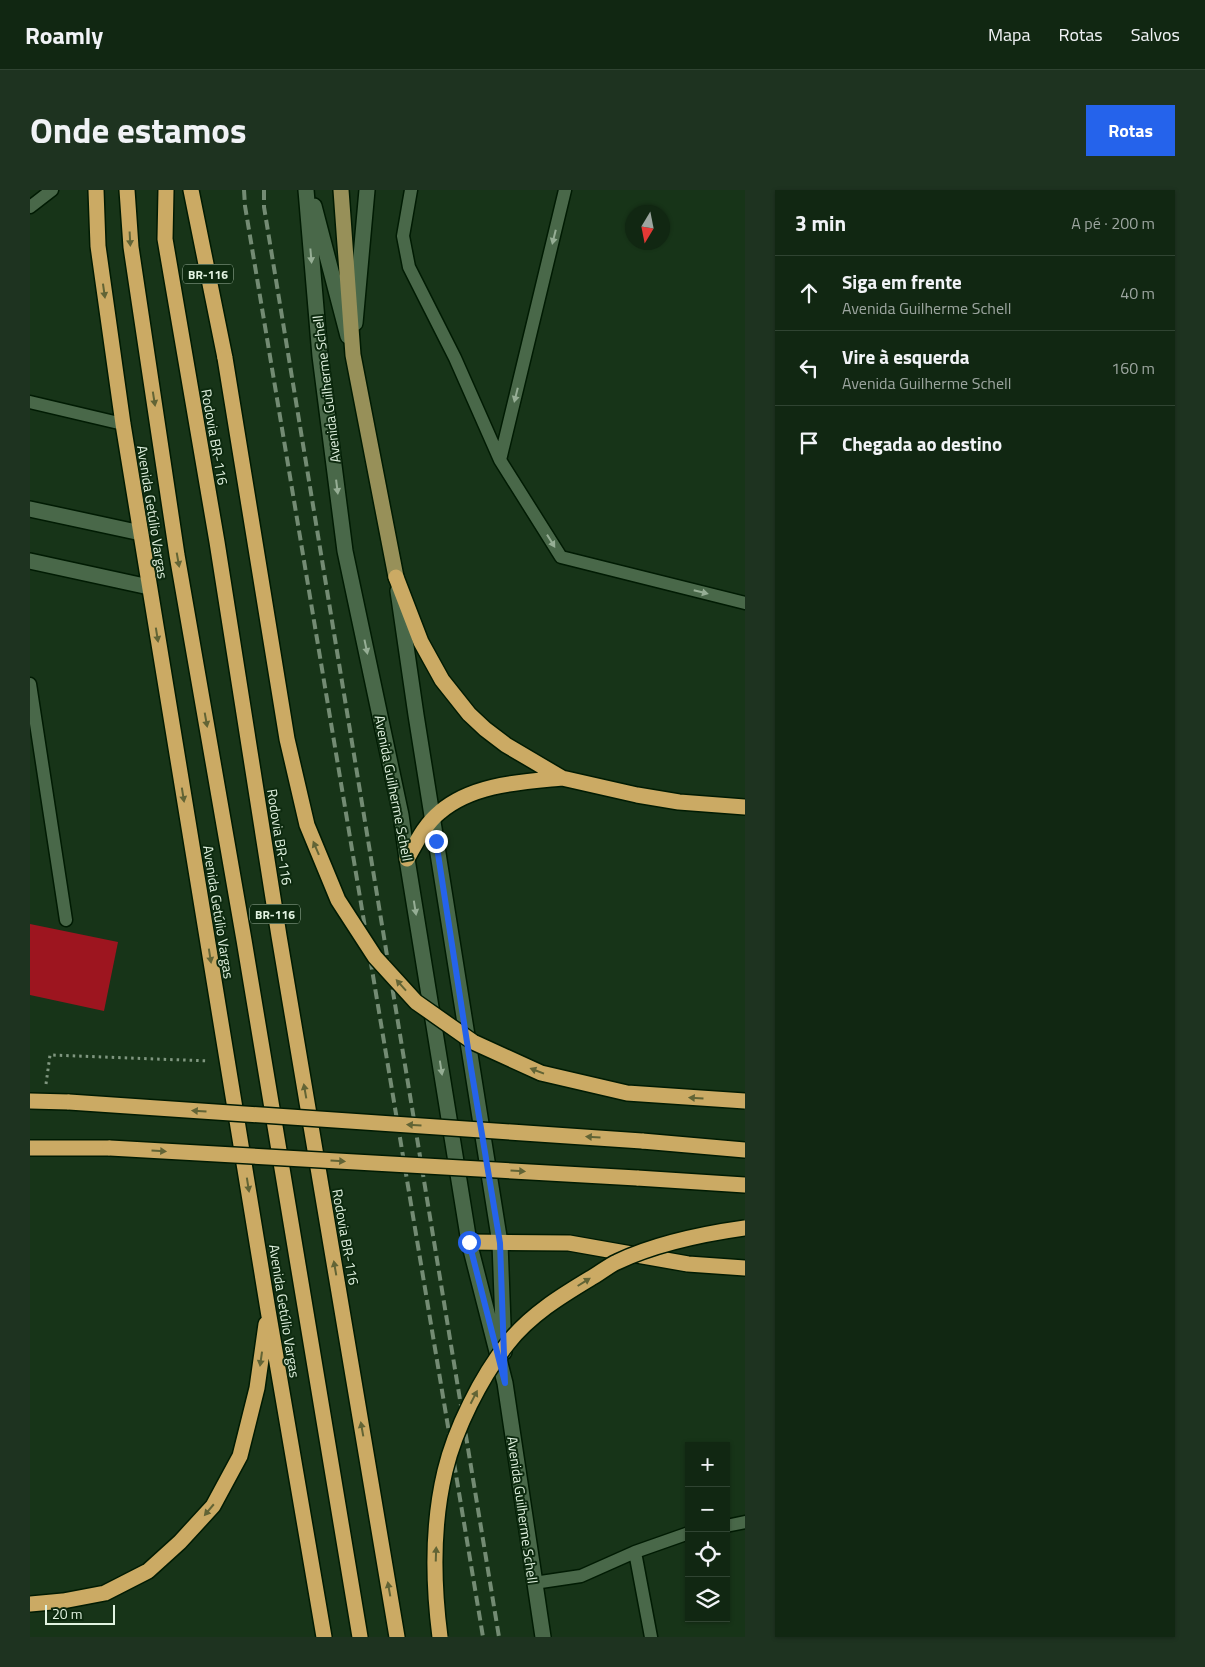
<!DOCTYPE html>
<html lang="pt">
<meta charset="utf-8">
<style>
:root{--surface:#112712;--page:#1e3320;--text:#f1f3f6;--muted:#9ca59f;--line:#304432;--accent:#2563eb}
body{margin:0;font-family:"Titillium Web",sans-serif;background:var(--page);color:var(--text)}
.controls{position:absolute;right:15px;bottom:15px;display:grid;overflow:hidden;border-radius:0px;box-shadow:0 1px 4px #0004}
.controls button{width:45px;height:45px;display:grid;place-items:center;padding:0;border:0;border-bottom:1px solid var(--line);background:var(--surface);color:var(--text);font:25px sans-serif}
.compass{position:absolute;left:595px;top:15px;width:45px;height:45px;border-radius:50%;background:var(--surface);box-shadow:0 1px 4px #0004;rotate:190deg}
.scale{position:absolute;left:15px;bottom:12px;width:70px;box-sizing:border-box;padding-left:5px;border:2px solid #e2f3e1;border-top:0;font-size:14px;line-height:18px;white-space:nowrap;color:#e2f3e1;-webkit-text-stroke:4px #0d2a0f;paint-order:stroke}
.stop{position:absolute;width:15px;height:15px;margin:-11px;border:4px solid #2563eb;border-radius:50%;background:#fff}
.stop.end{background:#2563eb;border-color:#fff;box-shadow:0 1px 5px #0008}
.list{margin:0;padding:0;list-style:none}
h2{display:flex;justify-content:space-between;align-items:center;height:65px;margin:0;padding:0 20px;font-size:21px}
h2 small{font-size:16px;font-weight:400;color:var(--muted)}
.list li{display:grid;grid-template-columns:32px 1fr auto;gap:15px;align-items:center;box-sizing:border-box;height:75px;padding:0 20px;border-top:1px solid var(--line)}
.list b{display:block;font-size:19px;white-space:nowrap}
.list p{margin:0;font-size:16px;white-space:nowrap;color:var(--muted)}
.list em{font-size:16px;font-style:normal;color:var(--muted)}
.icon{flex:none;width:28px;height:28px;fill:none;stroke:currentColor;stroke-width:2;stroke-linecap:round;stroke-linejoin:round}
.map{position:relative;flex:none;width:715px;height:1447px;overflow:hidden;border-radius:0px}
header{display:flex;align-items:center;gap:30px;box-sizing:border-box;height:70px;padding:0 25px;background:var(--surface);border-bottom:1px solid var(--line)}
header strong{font-size:24px}
nav{display:flex;gap:28px;margin-inline-start:auto;font-size:18px}
.intro{display:flex;align-items:center;justify-content:space-between;box-sizing:border-box;height:120px;padding:0 30px}
h1{margin:0;font-size:35px}
.button{padding:12px 22px;border-radius:0px;background:var(--accent);color:#fff;font-size:18px;font-weight:700}
main{display:flex;gap:30px;padding:0 30px}
aside{flex:1;background:var(--surface);border-radius:0px;box-shadow:0 1px 4px #0004}
.map>svg:first-child{display:block}
</style>
<header>
<strong>Roamly</strong>
<nav><a>Mapa</a><a>Rotas</a><a>Salvos</a></nav>
</header>
<div class="intro"><h1>Onde estamos</h1><a class="button">Rotas</a></div>
<main>
<div class="map">
<svg width="715" height="1447" viewBox="0 0 715 1447">
<rect width="100%" height="100%" fill="#173418"/>
<path fill="#9d151f" d="M0,734L88,752L74,821L0,805Z"/>
<g fill="none" stroke-linecap="round" stroke-linejoin="round">
<g stroke="#001b03" stroke-width="15">
<path id="lane" d="M381,0L373,46L379,77L425,168L470,270
M535,0L470,270L531,367L715,413
M0,17L22,0
M0,212L93,234
M0,494L36,730
M696,1336L715,1332
M605,1362L621,1447
M504,1393L551,1386L605,1362L659,1343"/>
</g>
<g stroke="#001b03" stroke-width="18">
<path id="street" d="M325,133L337,0"/>
</g>
<g stroke="#001b03" stroke-width="18">
<path id="secondary" d="M276,0L290,166L315,361L371,625L377,669L439,1052L475,1193L513,1447
M284,16L318,146
M0,319L111,343
M0,371L119,397
M368,401L386,525L470,1053L474,1162"/>
</g>
<g stroke="#001b03" stroke-width="18">
<path id="primary" d="M311,0L323,165L366,387"/>
</g>
<g stroke="#001b03" stroke-width="18">
<path id="highway" d="M66,0L68,56L93,234L238,1120L294,1447
M97,0L101,57L147,365L214,750L330,1447
M136,0L135,49L187,352L249,746L367,1447
M161,0L195,168
M366,387L391,452L412,490L439,524L455,539L476,555L532,588L607,605L649,612L715,617
M377,669C386,653 395,634 410,622C443,594 491,592 532,588
M0,911L39,912
M612,951L715,960
M0,958H80
M607,988L715,995
M439,1052L539,1053L658,1074L715,1078
M0,1414L33,1411L75,1403L118,1381L150,1352L183,1316L210,1266L227,1198L236,1134"/>
</g>
<path stroke="#809780" stroke-width="3" stroke-dasharray="2.5 4" stroke-linecap="butt" d="M16,894L20,865L179,871"/>
<use href="#lane" stroke="#496849" stroke-width="12"/>
<use href="#street" stroke="#496849" stroke-width="15"/>
<use href="#secondary" stroke="#496849" stroke-width="15"/>
<use href="#primary" stroke="#979059" stroke-width="15"/>
<use href="#highway" stroke="#cbaa64" stroke-width="15"/>
<path stroke="#738b73" stroke-width="4" stroke-dasharray="10 5" stroke-linecap="butt" d="M214,0L215,16L453,1447
M234,0V17L469,1447"/>
<g stroke="#001b03" stroke-width="18" stroke-linecap="butt">
<path id="highway-bridge" d="M195,168L257,549L277,635L308,710L345,767L386,812L443,852L511,883L597,903L715,911
M39,912L612,951
M80,958L607,988
M410,1447C403,1393 402,1335 415,1281C425,1239 451,1187 478,1153C500,1125 531,1106 561,1088C570,1083 578,1076 587,1072C627,1053 672,1044 715,1038"/>
</g>
<use href="#highway-bridge" stroke="#cbaa64" stroke-width="15"/>
</g>
<defs><path id="oneway-solid" d="M-6-.8H1V-3.2L6.5 0L1 3.2V.8H-6Z" transform="scale(1.25)"/></defs>
<g fill="#96ae95">
<use href="#oneway-solid" transform="translate(524 47) rotate(104)"/>
<use href="#oneway-solid" transform="translate(281 66) rotate(85)"/>
<use href="#oneway-solid" transform="translate(486 205) rotate(104)"/>
<use href="#oneway-solid" transform="translate(307 297) rotate(83)"/>
<use href="#oneway-solid" transform="translate(521 351) rotate(58)"/>
<use href="#oneway-solid" transform="translate(671 402) rotate(14)"/>
<use href="#oneway-solid" transform="translate(336 457) rotate(78)"/>
<use href="#oneway-solid" transform="translate(385 718) rotate(81)"/>
<use href="#oneway-solid" transform="translate(411 878) rotate(81)"/>
</g>
<g fill="#626435">
<use href="#oneway-solid" transform="translate(100 49) rotate(87)"/>
<use href="#oneway-solid" transform="translate(74 101) rotate(82)"/>
<use href="#oneway-solid" transform="translate(124 209) rotate(81)"/>
<use href="#oneway-solid" transform="translate(148 370) rotate(80)"/>
<use href="#oneway-solid" transform="translate(127 445) rotate(81)"/>
<use href="#oneway-solid" transform="translate(176 530) rotate(80)"/>
<use href="#oneway-solid" transform="translate(153 605) rotate(81)"/>
<use href="#oneway-solid" transform="translate(286 658) rotate(-113)"/>
<use href="#oneway-solid" transform="translate(180 766) rotate(81)"/>
<use href="#oneway-solid" transform="translate(371 795) rotate(-132)"/>
<use href="#oneway-solid" transform="translate(507 881) rotate(-159)"/>
<use href="#oneway-solid" transform="translate(275 901) rotate(-100)"/>
<use href="#oneway-solid" transform="translate(666 908) rotate(-176)"/>
<use href="#oneway-solid" transform="translate(169 921) rotate(-176)"/>
<use href="#oneway-solid" transform="translate(384 935) rotate(-176)"/>
<use href="#oneway-solid" transform="translate(563 947) rotate(-176)"/>
<use href="#oneway-solid" transform="translate(129 961) rotate(3)"/>
<use href="#oneway-solid" transform="translate(308 971) rotate(3)"/>
<use href="#oneway-solid" transform="translate(488 981) rotate(3)"/>
<use href="#oneway-solid" transform="translate(218 995) rotate(81)"/>
<use href="#oneway-solid" transform="translate(305 1078) rotate(-100)"/>
<use href="#oneway-solid" transform="translate(554 1092) rotate(-32)"/>
<use href="#oneway-solid" transform="translate(231 1169) rotate(98)"/>
<use href="#oneway-solid" transform="translate(444 1207) rotate(-63)"/>
<use href="#oneway-solid" transform="translate(332 1239) rotate(-100)"/>
<use href="#oneway-solid" transform="translate(179 1320) rotate(130)"/>
<use href="#oneway-solid" transform="translate(406 1364) rotate(-88)"/>
<use href="#oneway-solid" transform="translate(359 1399) rotate(-100)"/>
</g>
<g fill="none" stroke-linecap="round" stroke-linejoin="round">
<path stroke="#2563eb" stroke-width="6" d="M406,651L441,878L470,1053L475,1193L439,1052"/>
</g>
<g text-anchor="middle" dominant-baseline="central" stroke-width="4" stroke-linejoin="round" paint-order="stroke">
<g fill="#0d2a0f" stroke="#a2b7a2" stroke-width="1">
<rect x="153" y="74.5" width="50" height="19" rx="4"/>
<rect x="220" y="714.5" width="50" height="19" rx="4"/>
</g>
<g font-size="12" font-weight="bold" fill="#e2f3e1">
<text x="178" y="84">BR-116</text>
<text x="245" y="724">BR-116</text>
</g>
<g font-size="14" fill="#e2f3e1" stroke="#0d2a0f">
<text transform="translate(296 199) rotate(-97)">Avenida Guilherme Schell</text>
<text transform="translate(185 247) rotate(80)">Rodovia BR-116</text>
<text transform="translate(123 322) rotate(81)">Avenida Getúlio Vargas</text>
<text transform="translate(364 598) rotate(79)">Avenida Guilherme Schell</text>
<text transform="translate(250 647) rotate(81)">Rodovia BR-116</text>
<text transform="translate(189 722) rotate(81)">Avenida Getúlio Vargas</text>
<text transform="translate(316 1047) rotate(80)">Rodovia BR-116</text>
<text transform="translate(255 1121) rotate(81)">Avenida Getúlio Vargas</text>
<text transform="translate(493 1320) rotate(82)">Avenida Guilherme Schell</text>
</g>
</g>
</svg>
<div class="controls">
<button>+</button>
<button>−</button>
<button><svg class="icon" aria-label="locate" viewBox="0 0 24 24"><circle cx="12" cy="12" r="6"/><path d="M12 2v4M12 18v4M2 12h4M18 12h4"/></svg></button>
<button><svg class="icon" aria-label="layers" viewBox="0 0 24 24"><path d="M12 4l9 5-9 5-9-5zM3 14l9 5 9-5"/></svg></button>
</div>
<svg class="compass" viewBox="-18 -18 36 36"><path d="M0-13l5 13h-10z" fill="#e53935"/><path d="M0 13l5-13h-10z" fill="#9ca59f"/></svg>
<div class="scale">20 m</div>
<div class="stop" style="left:439px;top:1052px"></div>
<div class="stop end" style="left:406px;top:651px"></div>
</div>
<aside>
<h2>3 min<small>A pé · 200 m</small></h2>
<ul class="list">
<li><svg class="icon" aria-label="ahead" viewBox="0 0 24 24"><path d="M12 20V5M6 11l6-6 6 6"/></svg><div><b>Siga em frente</b><p>Avenida Guilherme Schell</p></div><em>40 m</em></li>
<li><svg class="icon" aria-label="left" viewBox="0 0 24 24"><path d="M17 20v-9H6M10 6l-5 5 5 5"/></svg><div><b>Vire à esquerda</b><p>Avenida Guilherme Schell</p></div><em>160 m</em></li>
<li><svg class="icon" aria-label="arrive" viewBox="0 0 24 24"><path d="M6 21V4h12l-3 4 3 4H6"/></svg><div><b>Chegada ao destino</b></div></li>
</ul>
</aside>
</main>
